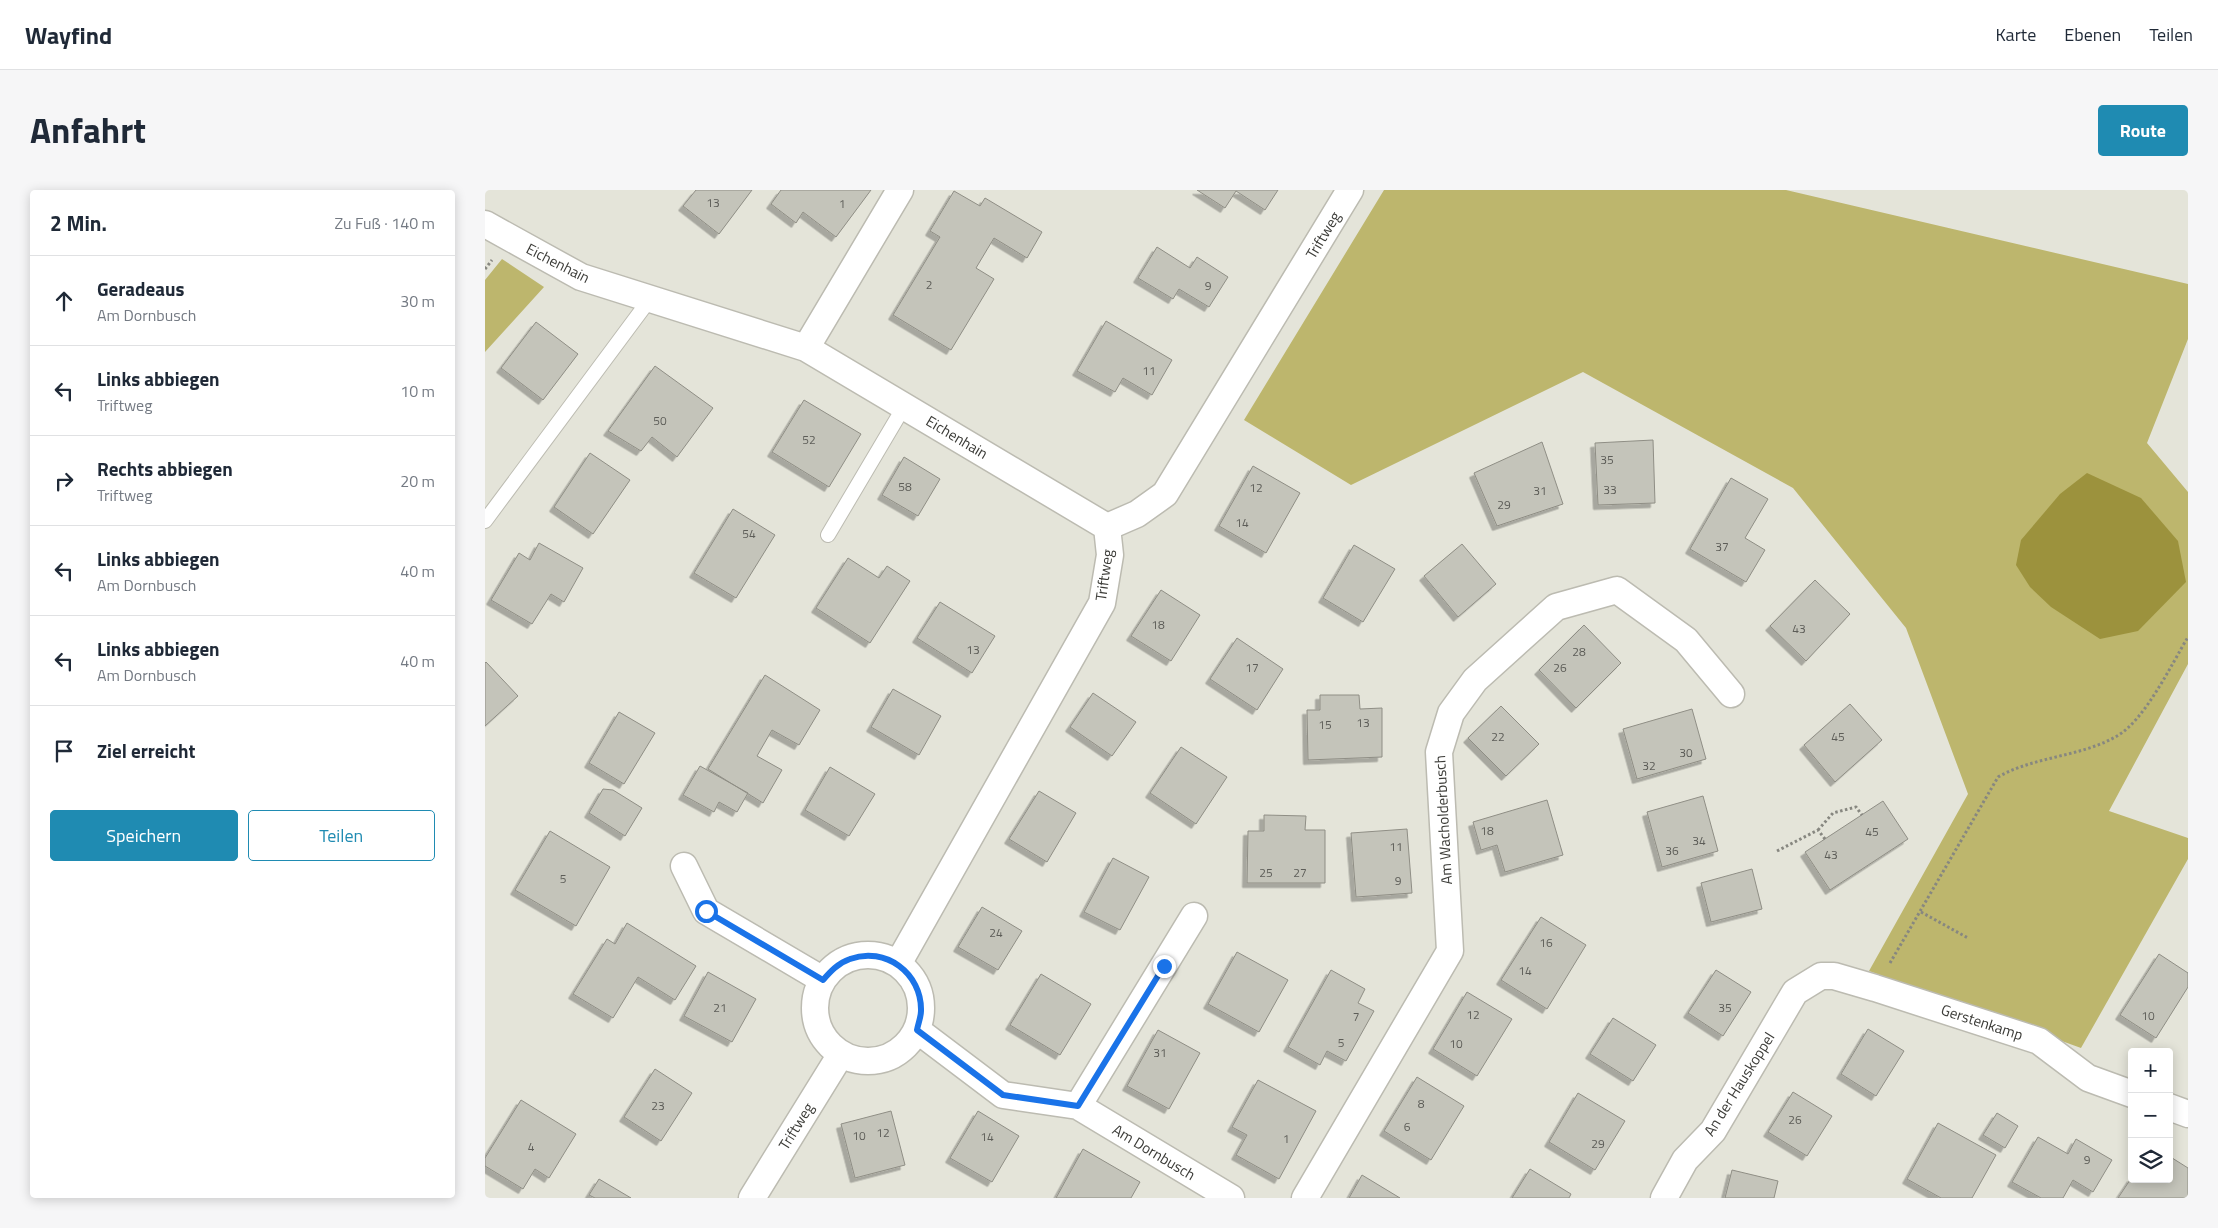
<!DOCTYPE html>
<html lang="de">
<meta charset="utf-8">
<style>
:root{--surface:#fff;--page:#f6f6f7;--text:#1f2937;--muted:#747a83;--line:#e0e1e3;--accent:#1f8bb2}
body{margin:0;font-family:"Titillium Web",sans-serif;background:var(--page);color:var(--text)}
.controls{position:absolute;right:15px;bottom:15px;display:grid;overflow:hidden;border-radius:5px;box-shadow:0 2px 12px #0003}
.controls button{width:45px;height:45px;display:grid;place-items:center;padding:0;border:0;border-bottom:1px solid var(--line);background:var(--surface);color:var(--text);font:25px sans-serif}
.stop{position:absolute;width:15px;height:15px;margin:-11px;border:4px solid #1a73e8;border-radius:50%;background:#fff}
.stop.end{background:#1a73e8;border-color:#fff;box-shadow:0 1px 5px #0008}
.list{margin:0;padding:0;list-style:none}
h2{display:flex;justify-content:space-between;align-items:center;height:65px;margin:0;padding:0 20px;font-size:21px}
h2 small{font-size:16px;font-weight:400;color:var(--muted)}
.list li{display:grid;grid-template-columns:32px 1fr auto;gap:15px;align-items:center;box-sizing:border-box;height:90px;padding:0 20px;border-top:1px solid var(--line)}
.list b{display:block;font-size:19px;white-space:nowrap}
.list p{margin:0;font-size:16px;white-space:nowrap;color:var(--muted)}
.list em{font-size:16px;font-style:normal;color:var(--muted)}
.actions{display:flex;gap:10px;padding:15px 20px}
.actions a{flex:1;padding:11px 0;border:1px solid var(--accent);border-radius:5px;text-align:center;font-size:18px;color:var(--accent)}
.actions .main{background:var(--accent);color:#fff}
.icon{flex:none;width:28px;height:28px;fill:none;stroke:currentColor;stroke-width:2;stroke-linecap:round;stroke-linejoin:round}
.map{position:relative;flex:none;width:1703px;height:1008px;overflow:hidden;border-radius:5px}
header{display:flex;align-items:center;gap:30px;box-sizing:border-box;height:70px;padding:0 25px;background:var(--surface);border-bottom:1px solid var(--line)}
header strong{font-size:24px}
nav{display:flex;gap:28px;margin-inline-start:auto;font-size:18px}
.intro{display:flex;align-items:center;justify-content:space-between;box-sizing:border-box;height:120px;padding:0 30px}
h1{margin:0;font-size:35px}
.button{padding:12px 22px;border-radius:5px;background:var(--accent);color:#fff;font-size:18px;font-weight:700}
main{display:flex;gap:30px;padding:0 30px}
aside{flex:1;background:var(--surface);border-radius:5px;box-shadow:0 2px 12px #0003}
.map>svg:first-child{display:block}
</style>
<header>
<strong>Wayfind</strong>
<nav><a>Karte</a><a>Ebenen</a><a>Teilen</a></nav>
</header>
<div class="intro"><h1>Anfahrt</h1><a class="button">Route</a></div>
<main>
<aside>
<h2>2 Min.<small>Zu Fuß · 140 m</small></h2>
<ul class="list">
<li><svg class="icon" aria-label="ahead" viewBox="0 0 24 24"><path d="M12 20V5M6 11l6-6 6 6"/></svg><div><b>Geradeaus</b><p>Am Dornbusch</p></div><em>30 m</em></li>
<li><svg class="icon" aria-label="left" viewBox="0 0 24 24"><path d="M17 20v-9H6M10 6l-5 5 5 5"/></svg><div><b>Links abbiegen</b><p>Triftweg</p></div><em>10 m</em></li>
<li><svg class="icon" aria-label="right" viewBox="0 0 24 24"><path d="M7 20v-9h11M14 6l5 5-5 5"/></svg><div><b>Rechts abbiegen</b><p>Triftweg</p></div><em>20 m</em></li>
<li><svg class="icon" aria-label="left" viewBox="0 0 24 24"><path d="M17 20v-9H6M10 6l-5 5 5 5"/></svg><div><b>Links abbiegen</b><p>Am Dornbusch</p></div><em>40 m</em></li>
<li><svg class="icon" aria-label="left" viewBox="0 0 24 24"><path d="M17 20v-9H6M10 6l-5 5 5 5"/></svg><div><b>Links abbiegen</b><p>Am Dornbusch</p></div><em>40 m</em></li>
<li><svg class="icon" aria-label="arrive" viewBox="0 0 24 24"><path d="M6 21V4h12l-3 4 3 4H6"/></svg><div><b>Ziel erreicht</b></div></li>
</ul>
<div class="actions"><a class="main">Speichern</a><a>Teilen</a></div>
</aside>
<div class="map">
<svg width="1703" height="1008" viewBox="0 0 1703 1008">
<defs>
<filter id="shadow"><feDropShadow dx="-4.5" dy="4.5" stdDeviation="0" flood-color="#0004"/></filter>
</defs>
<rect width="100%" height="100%" fill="#e4e4d9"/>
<path fill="#bdb66d" d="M899,0H1301L1703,94V149L1662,253L1703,302V474L1624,621L1703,648V669L1596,858L1384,781L1483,604L1421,438L1308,298L1098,182L866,295L759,230Z
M17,69L59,97L0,162V90Z"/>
<path fill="#9c923d" d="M1602,283L1656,308L1693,351L1701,392L1653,441L1615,449L1566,417L1545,397L1531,375L1536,350L1575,304Z"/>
<path fill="#c4c4ba" stroke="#8f8e85" filter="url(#shadow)" d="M211,0H267L234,44L198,16Z
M296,0H386L351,47L318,22L311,33L286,14Z
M712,0H793L780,20L751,1L740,18Z
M469,1L495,16L500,8L557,42L542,68L509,48L491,78L509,89L466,160L408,125L455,47L445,41Z
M672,57L705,78L712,67L743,87L724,117L694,99L688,109L653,88Z
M621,131L687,170L667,205L638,188L630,202L592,181Z
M51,132L93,164L58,210L16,178Z
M170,176L228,218L192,267L167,247L156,261L123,241Z
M319,210L376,244L344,297L287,262Z
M1168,250L1170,313L1113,315L1110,253Z
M1057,252L1078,314L1012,336L989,283Z
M105,263L145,290L108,344L69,317Z
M419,267L455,289L433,326L397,305Z
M768,276L815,303L781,363L734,336Z
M1246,288L1283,309L1260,348L1280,360L1261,392L1205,359Z
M248,319L290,345L251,408L209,383Z
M54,353L98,378L79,412L66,404L47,434L6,410L34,363L45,370Z
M977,354L1011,394L973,427L939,386Z
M869,355L910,379L878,432L838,408Z
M363,368L394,388L402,376L425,391L385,453L331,418Z
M1330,390L1365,424L1321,471L1285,436Z
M676,400L715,425L686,471L646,446Z
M455,412L510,446L487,483L432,448Z
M1099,435L1136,473L1091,518L1054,480Z
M752,448L798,479L772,520L725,489Z
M1,472L33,506L0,536V473Z
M280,485L335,520L314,555L287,540L272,566L297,580L278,613L223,579Z
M408,499L456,526L434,565L386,537Z
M608,503L651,532L627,566L585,537Z
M835,505H874L875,519L897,518V567L823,570L822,520H835Z
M1365,514L1397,550L1350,592L1319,555Z
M1016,516L1054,554L1021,586L983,548Z
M1207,519L1221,569L1152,589L1138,539Z
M134,522L170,543L139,594L104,573Z
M696,557L742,587L711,634L665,603Z
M215,576L263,603L252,622L234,612L229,622L198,605Z
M345,577L390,604L364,646L320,620Z
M118,599L128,600L157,618L140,646L104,623Z
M554,601L591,623L562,672L524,649Z
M1218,606L1233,661L1177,677L1162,622Z
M1062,610L1078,665L1020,682L1012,655L996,660L988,632Z
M1398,611L1423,649L1345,700L1320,662Z
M779,625L821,626L820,640H840V693H762L763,641H779Z
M922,639L927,703L871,707L866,643Z
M65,641L125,677L91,736L30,700Z
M628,668L664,687L635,740L599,722Z
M1267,679L1277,719L1226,732L1216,693Z
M497,717L537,741L513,780L473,757Z
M1056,727L1101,755L1062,819L1016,790Z
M142,733L211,776L190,810L153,787L128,828L88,804L122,749L130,754Z
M752,762L803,790L774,842L723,814Z
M1674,764L1703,783V797L1671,848L1635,825Z
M846,780L880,799L873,813L889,821L861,871L842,861L835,875L803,857Z
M1231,780L1266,802L1238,846L1203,823Z
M223,782L271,809L247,852L199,826Z
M556,784L606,814L575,865L525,835Z
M982,802L1027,829L992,886L948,859Z
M1128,828L1171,855L1148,891L1105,864Z
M1383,839L1419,861L1391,906L1356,884Z
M673,840L715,863L684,919L642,896Z
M170,879L207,903L176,951L139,927Z
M932,887L979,916L946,970L899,941Z
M773,890L831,921L794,989L751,965L762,945L747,937Z
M1308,902L1347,926L1322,966L1283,942Z
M1093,903L1140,931L1110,980L1064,952Z
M36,910L91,944L64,988L50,979L38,999L0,976V968Z
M406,921L420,975L370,988L356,934Z
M493,921L534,946L507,992L465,968Z
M1512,923L1533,936L1520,958L1498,945Z
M1453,933L1511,965L1487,1008H1456L1422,989Z
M1553,947L1583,964L1591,949L1627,970L1608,1002L1588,990L1578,1008H1556L1527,992Z
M598,959L655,992L646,1008H571Z
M1684,966L1703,978V1008H1633L1647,987V989H1684Z
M1045,979L1086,1004L1084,1008H1027Z
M1247,980L1293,991L1289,1008H1240Z
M877,985L915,1008H864Z
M114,989L146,1008H110L104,1005Z"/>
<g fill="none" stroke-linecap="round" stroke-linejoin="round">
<g stroke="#bcbbb1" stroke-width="16">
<path id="lane" d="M0,331L165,109
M343,345L420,215"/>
</g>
<g stroke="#bcbbb1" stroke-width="29">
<path id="street" d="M0,34L96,87L321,158L622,337
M321,158L415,0
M199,676L221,721L338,790
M330 818a53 53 0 1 1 106 0a53 53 0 1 1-106 0Z
M413,774L617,413L625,365L622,337L652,324L680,304L865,0
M432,840L518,905L593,916L746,1008
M593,916L709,726
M1684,917L1703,924
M267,1008L356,864
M820,1008L965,761L954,562L966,523L990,490L1071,417L1132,400L1201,450L1246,504
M1179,1008L1200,970L1228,941L1310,802L1336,786H1349L1390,798L1554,851L1603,888L1647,904"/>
</g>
<path stroke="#878780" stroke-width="3" stroke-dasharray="2.5 2.5" stroke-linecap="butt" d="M0,79L7,70
M1333,640L1348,623L1371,617L1377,625
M1292,661L1333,640L1340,649
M1436,722L1483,748
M1405,773L1513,587C1550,566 1596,567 1632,546C1660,530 1686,475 1703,447"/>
<use href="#lane" stroke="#fff" stroke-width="14"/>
<use href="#street" stroke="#fff" stroke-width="26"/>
</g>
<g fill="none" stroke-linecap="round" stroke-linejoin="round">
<path stroke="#1a73e8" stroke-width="6" d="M221,721L338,790C345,782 353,773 365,769C400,756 437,783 436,821C436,827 433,834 432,840L518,905L593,916L679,776"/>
</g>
<g text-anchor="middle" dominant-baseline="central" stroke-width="4.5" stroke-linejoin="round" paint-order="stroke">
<g font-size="12" fill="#5d5d58">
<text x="228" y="12">13</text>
<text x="357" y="13">1</text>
<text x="444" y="94">2</text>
<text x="723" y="95">9</text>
<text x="664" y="180">11</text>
<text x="175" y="230">50</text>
<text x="324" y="249">52</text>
<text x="1122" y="269">35</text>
<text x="420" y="296">58</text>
<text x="771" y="297">12</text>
<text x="1125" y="299">33</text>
<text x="1055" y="300">31</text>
<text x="1019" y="314">29</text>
<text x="757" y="332">14</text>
<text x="264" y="343">54</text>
<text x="1237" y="356">37</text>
<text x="673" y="434">18</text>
<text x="1314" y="438">43</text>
<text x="488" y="459">13</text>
<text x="1094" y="461">28</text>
<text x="767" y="477">17</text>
<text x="1075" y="477">26</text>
<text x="878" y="532">13</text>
<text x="840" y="534">15</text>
<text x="1013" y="546">22</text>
<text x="1353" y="546">45</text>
<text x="1201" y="562">30</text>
<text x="1164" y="575">32</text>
<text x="1002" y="640">18</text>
<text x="1387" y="641">45</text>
<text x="1214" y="650">34</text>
<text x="911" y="656">11</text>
<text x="1187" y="660">36</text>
<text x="1346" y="664">43</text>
<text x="781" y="682">25</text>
<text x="815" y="682">27</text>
<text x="78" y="688">5</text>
<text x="913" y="690">9</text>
<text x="511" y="742">24</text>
<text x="1061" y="752">16</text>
<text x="1040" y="780">14</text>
<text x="235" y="817">21</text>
<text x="1240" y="817">35</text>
<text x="988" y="824">12</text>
<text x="1663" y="825">10</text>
<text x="871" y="826">7</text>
<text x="856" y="852">5</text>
<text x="971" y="853">10</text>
<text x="675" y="862">31</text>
<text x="936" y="913">8</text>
<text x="173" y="915">23</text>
<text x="1310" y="929">26</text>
<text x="922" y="936">6</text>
<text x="398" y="942">12</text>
<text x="374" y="945">10</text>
<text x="502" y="946">14</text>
<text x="801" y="948">1</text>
<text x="1113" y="953">29</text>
<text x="46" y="956">4</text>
<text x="1602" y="969">9</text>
</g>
<g font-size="15" fill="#3b3b37" stroke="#fff">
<text transform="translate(838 45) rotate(-59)">Triftweg</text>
<text transform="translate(73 73) rotate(27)">Eichenhain</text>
<text transform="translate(472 247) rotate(31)">Eichenhain</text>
<text transform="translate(619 385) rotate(-82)">Triftweg</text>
<text transform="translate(958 630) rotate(-93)">Am Wacholderbusch</text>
<text transform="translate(1497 832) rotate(18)">Gerstenkamp</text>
<text transform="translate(1254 894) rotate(-58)">An der Hauskoppel</text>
<text transform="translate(311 936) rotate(-58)">Triftweg</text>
<text transform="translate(669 962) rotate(31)">Am Dornbusch</text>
</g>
</g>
</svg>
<div class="controls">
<button>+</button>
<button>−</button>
<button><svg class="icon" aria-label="layers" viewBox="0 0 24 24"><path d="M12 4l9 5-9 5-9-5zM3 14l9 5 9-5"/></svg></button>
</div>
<div class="stop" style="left:221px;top:721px"></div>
<div class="stop end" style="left:679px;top:776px"></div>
</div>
</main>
